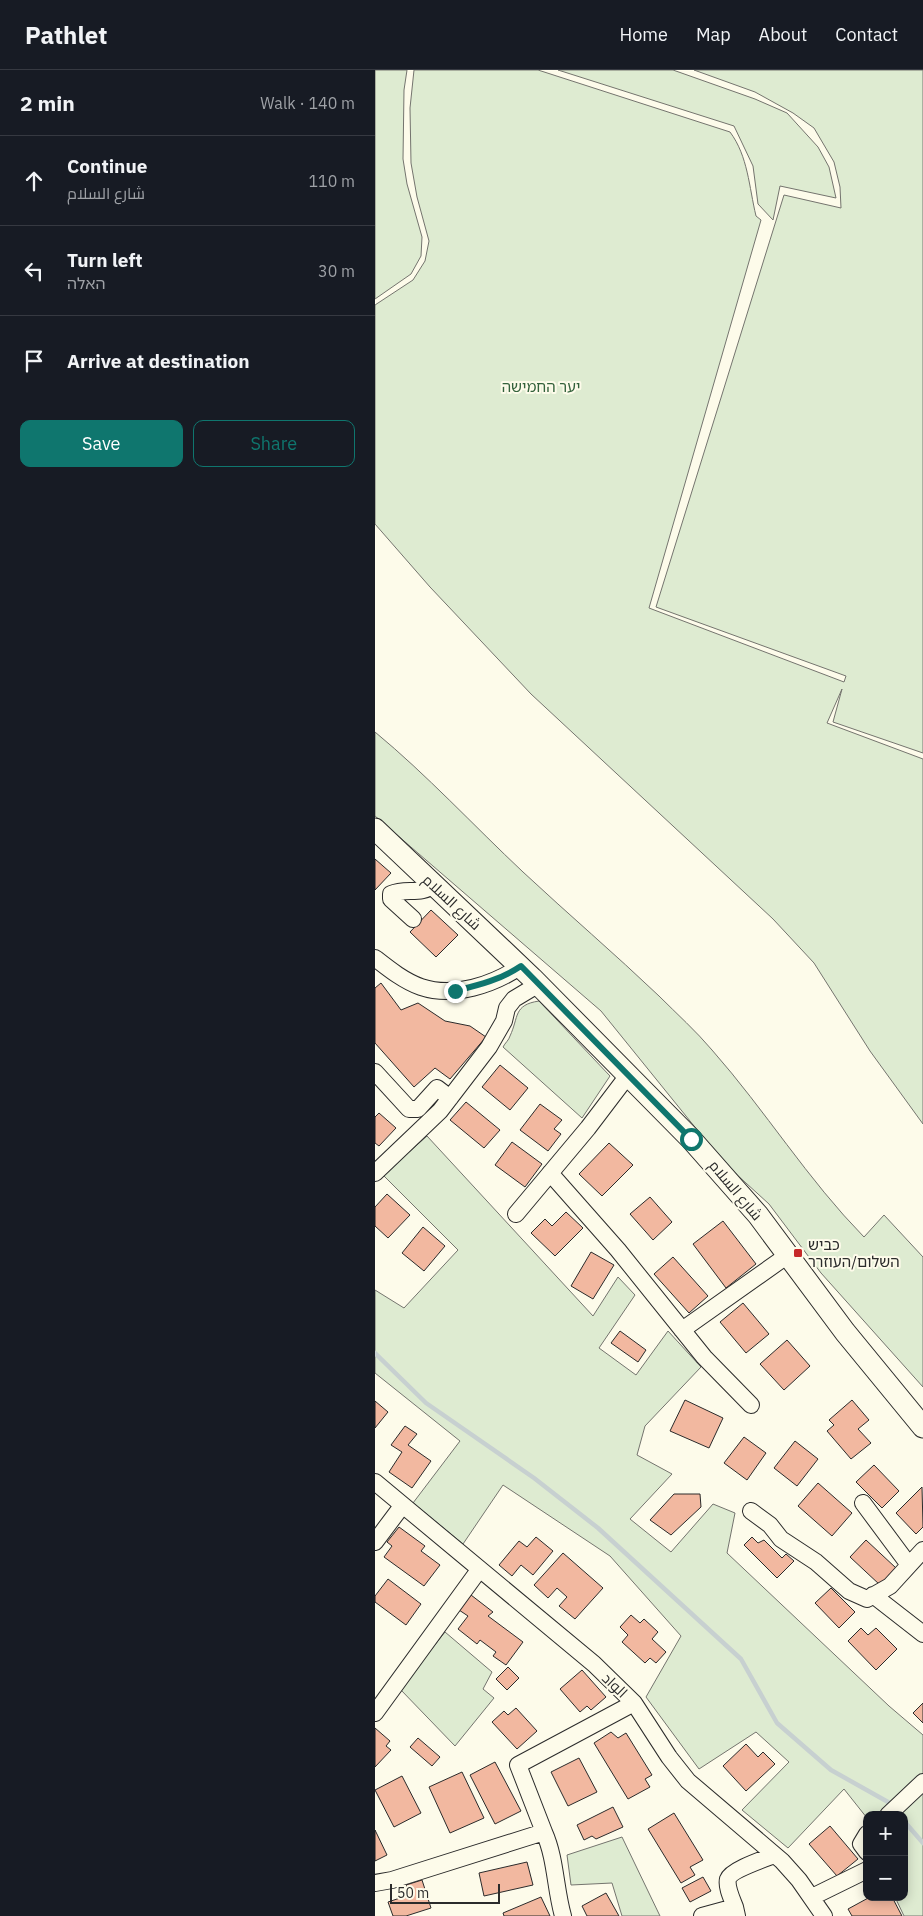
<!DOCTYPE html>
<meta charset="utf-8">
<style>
:root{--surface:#171b24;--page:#242831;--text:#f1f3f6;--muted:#9ea1a6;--line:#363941;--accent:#0f766e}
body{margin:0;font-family:"IBM Plex Sans",Cairo,"Noto Sans Hebrew",sans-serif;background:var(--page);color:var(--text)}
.controls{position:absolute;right:15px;bottom:15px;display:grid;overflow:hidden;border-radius:10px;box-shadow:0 2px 12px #0003}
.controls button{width:45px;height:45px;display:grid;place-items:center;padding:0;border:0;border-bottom:1px solid var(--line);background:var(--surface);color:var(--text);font:25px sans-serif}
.scale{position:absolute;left:15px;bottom:12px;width:110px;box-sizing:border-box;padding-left:5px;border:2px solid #2b2b2b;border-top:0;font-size:14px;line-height:18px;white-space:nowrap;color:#2b2b2b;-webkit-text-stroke:4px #fdfbea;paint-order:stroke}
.stop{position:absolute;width:15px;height:15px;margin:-11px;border:4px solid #0f766e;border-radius:50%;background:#fff}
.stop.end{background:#0f766e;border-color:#fff;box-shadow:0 1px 5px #0008}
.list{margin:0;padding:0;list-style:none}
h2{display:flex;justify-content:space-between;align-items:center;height:65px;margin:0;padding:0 20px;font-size:21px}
h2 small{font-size:16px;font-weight:400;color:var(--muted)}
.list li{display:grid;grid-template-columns:32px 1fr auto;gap:15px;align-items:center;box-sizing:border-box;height:90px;padding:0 20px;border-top:1px solid var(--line)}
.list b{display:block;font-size:19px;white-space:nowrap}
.list p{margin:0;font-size:16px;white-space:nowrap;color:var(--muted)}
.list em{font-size:16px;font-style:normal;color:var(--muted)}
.actions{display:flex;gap:10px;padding:15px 20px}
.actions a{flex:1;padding:11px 0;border:1px solid var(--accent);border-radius:10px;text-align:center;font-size:18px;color:var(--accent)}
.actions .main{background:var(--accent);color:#fff}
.icon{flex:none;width:28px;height:28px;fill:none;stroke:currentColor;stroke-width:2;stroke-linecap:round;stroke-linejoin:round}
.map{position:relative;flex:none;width:548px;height:1846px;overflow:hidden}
header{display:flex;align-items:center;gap:30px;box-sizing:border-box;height:70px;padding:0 25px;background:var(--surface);border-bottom:1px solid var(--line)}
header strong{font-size:24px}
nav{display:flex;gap:28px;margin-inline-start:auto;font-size:18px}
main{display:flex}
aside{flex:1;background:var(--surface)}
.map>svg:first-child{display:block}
</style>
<header>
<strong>Pathlet</strong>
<nav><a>Home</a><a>Map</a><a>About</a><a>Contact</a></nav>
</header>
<main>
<aside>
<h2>2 min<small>Walk · 140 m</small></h2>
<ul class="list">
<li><svg class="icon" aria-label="ahead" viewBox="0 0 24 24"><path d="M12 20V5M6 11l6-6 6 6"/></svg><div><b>Continue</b><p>شارع السلام</p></div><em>110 m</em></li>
<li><svg class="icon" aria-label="left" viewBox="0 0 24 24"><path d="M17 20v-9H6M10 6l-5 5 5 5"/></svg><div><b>Turn left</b><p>האלה</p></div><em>30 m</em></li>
<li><svg class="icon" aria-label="arrive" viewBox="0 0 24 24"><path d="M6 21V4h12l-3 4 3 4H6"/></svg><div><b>Arrive at destination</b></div></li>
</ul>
<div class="actions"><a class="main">Save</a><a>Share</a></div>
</aside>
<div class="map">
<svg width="548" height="1846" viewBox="0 0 548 1846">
<rect width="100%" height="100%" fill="#fdfbea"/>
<path fill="#deebd1" stroke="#74746e" d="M0,0H32L29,20L28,89L32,114L47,167L46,186L36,204L0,229Z
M39,0H163L355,62C373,86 374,117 381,146L386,150L274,538L469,612L471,606L281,537L409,125L466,138L465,117L459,92L439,58L418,43L380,22L319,0H548V683L458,652L467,619L452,653L548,689V1054L495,981L439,893L398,849L156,624L55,517L0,454V235L38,210L50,191L54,171L42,127L36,93L35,38Z
M183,0H298L380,29L412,43L443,77L454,97L461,128L405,116L398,150L383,134L378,96L359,56Z
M0,662C52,705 98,755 148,802C193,844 240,884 284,926C302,944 321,961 337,980C390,1040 433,1110 489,1167L509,1145L548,1187V1317L446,1203L394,1134L349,1093L226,941L0,746Z
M164,931L235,1006L207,1048L128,977C130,973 134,970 135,966C144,947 138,935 164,931Z
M52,1066L218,1246L243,1207L260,1225L224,1278L261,1305L293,1261L326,1297L270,1356L262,1385L297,1404L255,1449L296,1482L338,1434L360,1443L352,1483L514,1636L548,1665V1846H529L520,1827H529V1745H492V1748L469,1719L413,1778L367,1740L414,1692L381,1662L324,1699L271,1627L306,1566L235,1486L128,1415L88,1474L38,1433L85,1371L0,1303V1220L29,1238L83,1180L8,1105Z
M70,1562L117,1602L108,1619L119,1628L80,1676L25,1619Z
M247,1767L285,1846H247L237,1813L196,1815L192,1785Z"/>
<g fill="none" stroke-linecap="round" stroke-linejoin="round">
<path stroke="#c7d0d0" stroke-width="4.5" d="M0,1283L51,1333L159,1408L223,1458L366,1589L402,1653L456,1700L513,1732
M529,1751L548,1773"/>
</g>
<path fill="#f2b8a0" stroke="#2b2b2b" d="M0,789L16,803L0,820Z
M56,840L83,865L61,887L35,862Z
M6,913L26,940L43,933L70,951L95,956L111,967L75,1009L60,998L39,1017L0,973V918Z
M125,995L153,1018L135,1040L107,1017Z
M91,1032L125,1060L109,1078L75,1050Z
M165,1034L187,1050L179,1059L186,1064L173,1081L145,1060Z
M4,1043L21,1058L4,1076L0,1073V1047Z
M137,1072L167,1094L150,1117L120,1095Z
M234,1073L258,1095L227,1126L204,1104Z
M12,1124L35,1145L13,1168L0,1156V1137Z
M275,1127L297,1152L278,1170L255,1144Z
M191,1142L208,1158L180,1186L156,1163L170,1149L177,1156Z
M348,1151L381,1194L351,1218L318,1174Z
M48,1157L70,1176L49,1201L27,1183Z
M216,1182L239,1195L218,1229L196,1216Z
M298,1187L333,1226L314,1243L279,1204Z
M368,1233L394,1264L371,1283L345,1252Z
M245,1261L271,1280L263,1292L236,1273Z
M412,1270L435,1296L409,1320L385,1294Z
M310,1330L348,1348L334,1378L295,1361Z
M477,1330L494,1350L483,1359L496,1373L476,1389L452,1361L459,1355L454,1350Z
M0,1331L13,1342L0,1358Z
M30,1356L42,1364L33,1375L56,1391L37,1418L14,1402L27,1382L16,1375Z
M369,1367L391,1383L372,1410L349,1393Z
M420,1371L443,1389L422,1416L399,1398Z
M499,1395L524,1421L507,1438L481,1412Z
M443,1413L477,1443L457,1466L423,1436Z
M547,1417L548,1457L541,1464L521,1443Z
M299,1424H325L326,1437L296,1465L275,1450Z
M24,1457L50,1476L46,1481L65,1495L49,1516L9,1487L17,1476L12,1472Z
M161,1467L178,1481L158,1505L146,1495L137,1506L124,1495L144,1471L152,1477Z
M377,1467L383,1473L389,1470L407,1488L411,1484L419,1491L402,1508L369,1475Z
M491,1470L521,1498L505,1515L475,1487Z
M188,1483L228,1518L200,1549L184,1536L192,1527L182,1518L173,1528L159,1515Z
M13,1509L46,1534L31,1555L0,1532V1526Z
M456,1518L480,1542L464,1558L440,1533Z
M96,1525L118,1542L113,1546L148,1572L131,1595L118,1586L121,1582L105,1570L102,1574L83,1559L93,1546L84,1540Z
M256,1545L265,1553L269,1549L283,1562L277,1569L291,1582L281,1593L275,1588L270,1593L247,1572L253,1565L245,1557Z
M486,1558L493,1565L501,1558L522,1579L501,1600L473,1571Z
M133,1597L144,1608L132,1620L121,1609Z
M207,1600L231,1627L216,1640L212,1636L205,1642L185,1619Z
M548,1633V1653L538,1643Z
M141,1638L162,1661L142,1679L117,1652L129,1641L133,1645Z
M0,1658L15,1671L11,1676L16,1680L0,1697Z
M236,1662L243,1668L251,1663L277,1705L270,1709L275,1717L253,1729L219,1673Z
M43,1668L65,1687L57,1696L35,1677Z
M371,1674L383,1687L388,1682L400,1694L371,1721L348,1696Z
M204,1688L222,1722L193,1736L176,1702Z
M120,1692L146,1741L120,1754L95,1705Z
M87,1702L109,1748L75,1763L54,1717Z
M27,1706L46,1743L19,1757L0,1720Z
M238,1737L248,1757L221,1769L217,1766L209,1770L202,1755Z
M299,1743L328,1790L315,1797L320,1805L306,1813L273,1759Z
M455,1756L483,1789L462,1806L434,1774Z
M0,1760L12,1785L0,1791Z
M152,1792L158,1815L109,1826L104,1803Z
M328,1807L336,1821L315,1832L307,1818Z
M47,1810L56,1838L31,1846H18L13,1832L34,1825L31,1815Z
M231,1823L244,1846H212L207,1836Z
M166,1827L175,1846H129L128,1843Z
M495,1827H517L527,1846H477L473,1839Z"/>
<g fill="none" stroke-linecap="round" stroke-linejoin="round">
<g stroke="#2b2b2b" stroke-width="18">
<path id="minor" d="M38,849L16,829V824C31,818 46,825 59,815
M0,888C14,899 29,911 46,917C79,928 118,915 146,896
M0,1002L34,1039H43L62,1018L75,1028
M0,1103L65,1041L114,977L129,951L132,938L139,929L164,914
M175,1103L243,1180L329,1287L376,1335
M141,1144L213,1058L254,1004
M307,1260L413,1185
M0,1412L219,1594L259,1633L294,1687L313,1711L407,1791L424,1810L449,1846
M488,1433L534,1495
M376,1441L395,1455L406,1469L441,1492L474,1521L492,1529L515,1516L548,1480
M0,1472L27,1436
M498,1525L548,1564
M0,1643L104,1500
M513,1745L548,1712
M169,1762C181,1789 180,1818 188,1846
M492,1764L486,1774L492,1782
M0,1813L17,1810L169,1762L143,1695L259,1633
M437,1827L492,1800
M360,1837C357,1829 351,1817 353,1809C356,1800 389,1789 399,1785
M327,1846L360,1837L362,1846"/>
</g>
<g stroke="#2b2b2b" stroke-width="23">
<path id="major" d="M0,759L157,908L316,1069L383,1145L470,1262L548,1357"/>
</g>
<use href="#minor" stroke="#fdfbea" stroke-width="16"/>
<use href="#major" stroke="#fdfbea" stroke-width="21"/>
</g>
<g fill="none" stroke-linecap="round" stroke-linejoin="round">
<path stroke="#0f766e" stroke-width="6" d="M80,921C104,915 125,910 146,896L316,1069"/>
</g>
<rect fill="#c62828" stroke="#fdfbea" stroke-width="2" x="418" y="1178" width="10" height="10" rx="2.5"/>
<g text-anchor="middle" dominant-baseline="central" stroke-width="4" stroke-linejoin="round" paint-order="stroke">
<g font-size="15" fill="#34623c" stroke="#fdfbea">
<text x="166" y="316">יער החמישה</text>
</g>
<g font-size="15" fill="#2b2b2b" stroke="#fdfbea">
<text transform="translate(77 832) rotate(43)">شارع السلام</text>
<text transform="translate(361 1120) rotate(50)">شارع السلام</text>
<text transform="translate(240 1615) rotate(44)">الواد</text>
</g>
<g font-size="15" fill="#2b2b2b" stroke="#fdfbea" text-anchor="start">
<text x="433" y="1174">כביש<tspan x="433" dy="17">השלום/העוזרר</tspan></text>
</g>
</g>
</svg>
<div class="controls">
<button>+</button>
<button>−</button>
</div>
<div class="scale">50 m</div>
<div class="stop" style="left:316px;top:1069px"></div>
<div class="stop end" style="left:80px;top:921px"></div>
</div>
</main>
